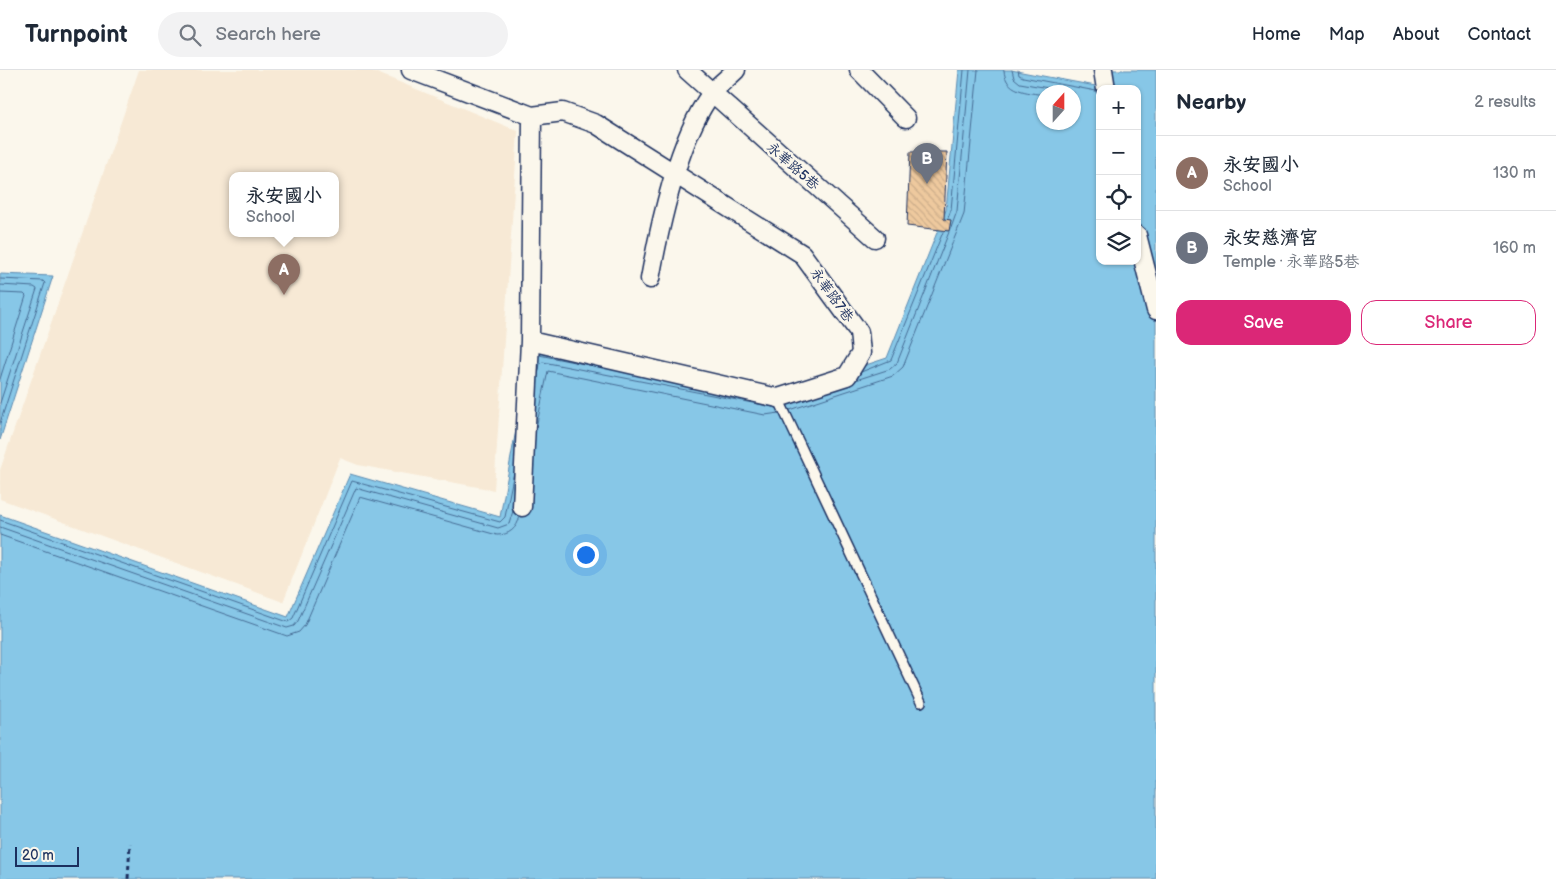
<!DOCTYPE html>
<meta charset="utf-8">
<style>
:root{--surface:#fff;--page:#f2f2f3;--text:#1f2937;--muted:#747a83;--line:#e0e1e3;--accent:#db2777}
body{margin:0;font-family:"Balsamiq Sans","LXGW WenKai TC",sans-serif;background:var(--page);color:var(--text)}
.controls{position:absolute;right:15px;top:15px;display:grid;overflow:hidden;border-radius:10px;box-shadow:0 1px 4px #0004}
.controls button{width:45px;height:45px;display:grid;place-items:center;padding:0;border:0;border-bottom:1px solid var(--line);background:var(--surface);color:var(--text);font:25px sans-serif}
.compass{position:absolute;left:1036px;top:15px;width:45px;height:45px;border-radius:50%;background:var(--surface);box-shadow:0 1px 4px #0004;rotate:21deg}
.scale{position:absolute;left:15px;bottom:12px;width:64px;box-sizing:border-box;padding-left:5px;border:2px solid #1b2f5e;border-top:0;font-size:14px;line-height:18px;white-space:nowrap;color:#1b2f5e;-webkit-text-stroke:4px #fbf7ec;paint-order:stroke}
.you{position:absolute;left:585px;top:484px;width:18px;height:18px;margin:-12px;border:4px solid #fff;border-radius:50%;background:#1a73e8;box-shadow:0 0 0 8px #1a73e833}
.badge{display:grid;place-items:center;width:32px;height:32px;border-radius:50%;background:var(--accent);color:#fff;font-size:16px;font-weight:700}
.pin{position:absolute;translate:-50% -41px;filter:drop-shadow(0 1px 2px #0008)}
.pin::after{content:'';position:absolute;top:26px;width:18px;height:15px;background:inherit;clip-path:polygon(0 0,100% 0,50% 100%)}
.popup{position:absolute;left:229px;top:102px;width:110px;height:65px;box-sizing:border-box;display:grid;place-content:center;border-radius:10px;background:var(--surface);filter:drop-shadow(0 1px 4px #0005);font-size:16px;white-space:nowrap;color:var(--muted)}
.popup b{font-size:19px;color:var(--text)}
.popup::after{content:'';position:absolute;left:50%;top:100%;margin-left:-10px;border:10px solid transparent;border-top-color:var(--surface)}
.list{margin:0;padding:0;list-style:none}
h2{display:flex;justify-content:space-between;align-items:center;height:65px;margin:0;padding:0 20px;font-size:21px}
h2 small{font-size:16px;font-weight:400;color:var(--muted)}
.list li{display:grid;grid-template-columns:32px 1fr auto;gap:15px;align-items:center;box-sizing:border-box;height:75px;padding:0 20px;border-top:1px solid var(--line)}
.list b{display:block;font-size:19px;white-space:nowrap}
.list p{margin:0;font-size:16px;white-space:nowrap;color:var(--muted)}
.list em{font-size:16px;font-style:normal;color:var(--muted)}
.actions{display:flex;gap:10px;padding:15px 20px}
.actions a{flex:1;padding:11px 0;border:1px solid var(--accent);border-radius:15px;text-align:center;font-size:18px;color:var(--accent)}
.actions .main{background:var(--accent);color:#fff}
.icon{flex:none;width:28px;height:28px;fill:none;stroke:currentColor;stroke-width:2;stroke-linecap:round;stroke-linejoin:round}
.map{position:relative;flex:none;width:1156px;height:809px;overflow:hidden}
header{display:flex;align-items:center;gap:30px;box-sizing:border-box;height:70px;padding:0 25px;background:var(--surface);border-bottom:1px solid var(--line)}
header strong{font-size:24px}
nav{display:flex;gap:28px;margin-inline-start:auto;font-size:18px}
.search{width:350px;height:45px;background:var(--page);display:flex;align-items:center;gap:12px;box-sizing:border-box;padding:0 18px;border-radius:28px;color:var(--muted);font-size:19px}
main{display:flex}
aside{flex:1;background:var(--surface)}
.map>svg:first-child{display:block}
</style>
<header>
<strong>Turnpoint</strong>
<div class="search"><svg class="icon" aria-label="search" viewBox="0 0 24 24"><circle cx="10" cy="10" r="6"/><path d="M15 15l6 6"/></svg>Search here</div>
<nav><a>Home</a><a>Map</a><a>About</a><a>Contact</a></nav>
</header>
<main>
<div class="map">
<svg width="1156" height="809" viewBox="0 0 1156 809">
<defs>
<pattern id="building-back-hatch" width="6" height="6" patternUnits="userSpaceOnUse" patternTransform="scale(1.25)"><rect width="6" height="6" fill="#eec99e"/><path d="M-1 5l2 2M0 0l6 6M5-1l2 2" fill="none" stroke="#ccad8a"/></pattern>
</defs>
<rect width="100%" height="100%" fill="#fbf7ec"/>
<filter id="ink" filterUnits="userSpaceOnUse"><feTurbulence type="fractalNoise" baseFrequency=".02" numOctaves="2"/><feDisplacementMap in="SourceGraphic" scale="10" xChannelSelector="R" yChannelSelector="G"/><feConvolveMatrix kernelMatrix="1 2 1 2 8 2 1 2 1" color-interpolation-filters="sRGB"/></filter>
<g filter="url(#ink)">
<path fill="#f7e9d5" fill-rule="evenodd" d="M139,0H370L518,61L494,420L358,395L340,388L283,532L0,429V400ZM233,106H335V164H233Z"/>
<path fill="#87c7e7" stroke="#5c8ab0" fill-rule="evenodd" d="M959,0H1011L1101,17L1100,0H1156V809H0V445L288,547L350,404L500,447L531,278L769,327L887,288L946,140ZM1100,19H1137V191H1100ZM1044,22H1074V52H1044Z
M0,204L53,206L0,370Z"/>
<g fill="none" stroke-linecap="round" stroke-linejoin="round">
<path stroke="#466c95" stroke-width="1" d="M1004,0C1005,22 1027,22 1044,25
M1012,0L1014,8L1020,13L1071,22
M1018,0L1019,5L1023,7L1096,21
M948,148L951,140L964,0
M951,158L957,141L970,0
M0,209L43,211L45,213L0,353
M0,215L34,217L37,219L0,333
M0,223L24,224L26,226L0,309
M539,285L594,296
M539,301L540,293L543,292L773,337
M861,302L891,290L943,162
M856,310L890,299L897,293L949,162
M790,340L893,306L903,297L964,144L978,0
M536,358L548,301L765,345L779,343
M0,450L288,552L293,548L352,411L500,452L505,447L514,402
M0,457L287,558L294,556L298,551L356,418L498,458L509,454L513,441
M0,465L287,566L299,562L305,555L360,427L497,465C509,465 517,459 520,446"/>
</g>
<path fill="url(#building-back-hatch)" stroke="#1b2f5e" d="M910,82H947L944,149L951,150L949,161L907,156Z"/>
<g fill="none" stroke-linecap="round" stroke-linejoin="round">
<g stroke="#1b2f5e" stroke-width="12">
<path id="service" d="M778,328L921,632"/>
</g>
<g stroke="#1b2f5e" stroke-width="21">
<path id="minor" d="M411,0L532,46L563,42L596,54L802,184L859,262L861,283L847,306L778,328L530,271
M687,0L875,168
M859,0L906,48
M1103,0L1106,19
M1137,165L1156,240
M650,209C660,154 678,69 711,24C718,15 728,8 736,0
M522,437L530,271L532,46"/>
</g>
<path stroke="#1b2f5e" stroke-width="3" stroke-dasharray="5 4" stroke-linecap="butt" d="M128,809L130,773"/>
<use href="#service" stroke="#fbf7ec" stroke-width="9"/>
<use href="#minor" stroke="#fbf7ec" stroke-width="18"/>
</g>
</g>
<g text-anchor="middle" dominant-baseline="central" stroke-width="5" stroke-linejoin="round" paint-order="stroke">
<g font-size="14" fill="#1b2f5e" stroke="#fbf7ec">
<text transform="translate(793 96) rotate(41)">永華路5巷</text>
<text transform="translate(832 225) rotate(54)">永華路7巷</text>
</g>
</g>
</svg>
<div class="controls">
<button>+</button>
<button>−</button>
<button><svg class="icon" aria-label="locate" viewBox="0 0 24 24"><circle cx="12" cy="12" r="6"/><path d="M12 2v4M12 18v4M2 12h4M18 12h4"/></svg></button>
<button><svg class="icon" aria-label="layers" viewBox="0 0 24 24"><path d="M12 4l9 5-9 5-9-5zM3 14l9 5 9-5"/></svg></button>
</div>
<svg class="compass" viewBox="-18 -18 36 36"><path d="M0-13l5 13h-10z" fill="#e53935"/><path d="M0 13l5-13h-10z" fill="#747a83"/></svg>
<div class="scale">20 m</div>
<div class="you"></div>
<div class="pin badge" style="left:284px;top:225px;background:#8d6e63">A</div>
<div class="popup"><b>永安國小</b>School</div>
<div class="pin badge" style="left:927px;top:114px;background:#6b7280">B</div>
</div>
<aside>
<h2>Nearby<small>2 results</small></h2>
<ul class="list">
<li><span class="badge" style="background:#8d6e63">A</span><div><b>永安國小</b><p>School</p></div><em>130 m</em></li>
<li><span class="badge" style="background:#6b7280">B</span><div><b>永安慈濟宮</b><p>Temple · 永華路5巷</p></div><em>160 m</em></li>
</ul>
<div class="actions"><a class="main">Save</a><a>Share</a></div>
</aside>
</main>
